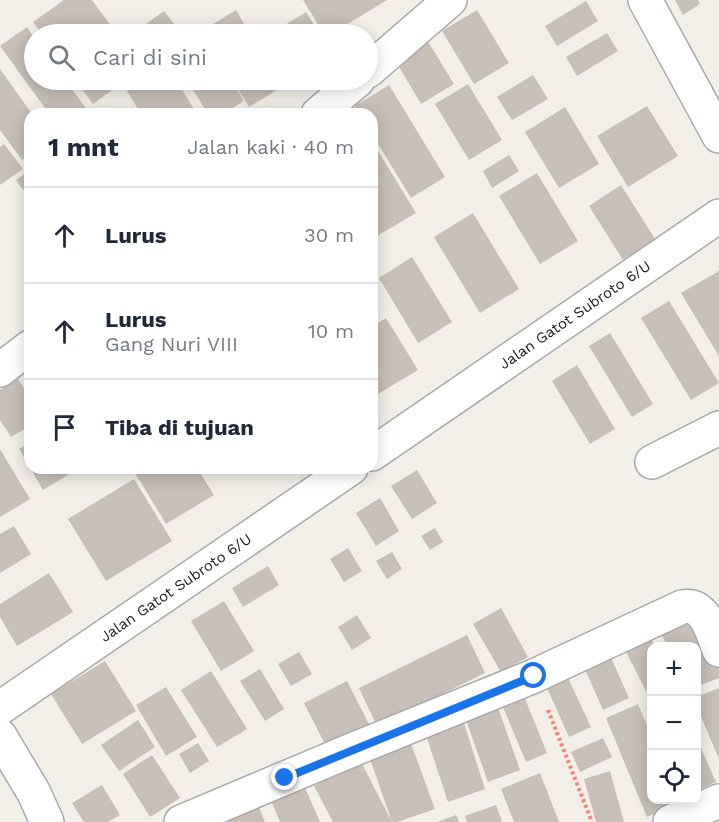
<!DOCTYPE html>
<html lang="id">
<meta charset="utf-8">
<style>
:root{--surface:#fff;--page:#f2f2f3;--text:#1f2937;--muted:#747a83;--line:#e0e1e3}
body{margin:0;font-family:"Work Sans",sans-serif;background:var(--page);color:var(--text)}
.controls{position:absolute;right:18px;bottom:18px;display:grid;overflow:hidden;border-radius:12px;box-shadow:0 3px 15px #0003}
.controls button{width:54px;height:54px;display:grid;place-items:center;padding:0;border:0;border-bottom:2px solid var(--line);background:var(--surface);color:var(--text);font:30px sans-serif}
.stop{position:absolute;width:18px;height:18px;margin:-14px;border:4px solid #1a73e8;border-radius:50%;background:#fff}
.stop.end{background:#1a73e8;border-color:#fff;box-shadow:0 2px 6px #0008}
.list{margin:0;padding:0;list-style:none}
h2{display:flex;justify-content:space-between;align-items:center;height:78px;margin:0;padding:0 24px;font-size:26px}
h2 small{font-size:20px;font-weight:400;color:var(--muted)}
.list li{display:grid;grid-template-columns:39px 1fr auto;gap:18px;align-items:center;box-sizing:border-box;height:96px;padding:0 24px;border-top:2px solid var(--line)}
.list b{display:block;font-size:22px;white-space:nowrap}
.list p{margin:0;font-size:20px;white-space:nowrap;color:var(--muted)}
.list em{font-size:20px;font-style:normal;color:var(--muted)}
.icon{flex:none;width:33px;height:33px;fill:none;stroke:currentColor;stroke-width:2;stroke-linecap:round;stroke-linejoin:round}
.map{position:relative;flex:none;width:719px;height:822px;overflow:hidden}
.search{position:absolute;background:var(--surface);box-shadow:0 3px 15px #0003;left:24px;top:24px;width:354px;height:66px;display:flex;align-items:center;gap:15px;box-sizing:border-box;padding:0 21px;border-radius:33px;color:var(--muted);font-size:22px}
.panel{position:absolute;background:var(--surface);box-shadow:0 3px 15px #0003;left:24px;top:108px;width:354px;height:366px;border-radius:18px}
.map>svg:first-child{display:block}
</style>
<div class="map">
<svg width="719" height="822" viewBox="0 0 719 822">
<rect width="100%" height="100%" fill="#f2efe9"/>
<path fill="#c7bfb8" d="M64,0H92L117,34H42L33,22Z
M303,0H387L331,34H324Z
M675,0H698L700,4L683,15Z
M586,1L598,21L557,46L545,26Z
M236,10L250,34H205L203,30Z
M477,10L509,63L474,84L442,31Z
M164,11L182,34H132Z
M306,12L320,34H290L285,25Z
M27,27L34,38V80H65L89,112L86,114H37L45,108L0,46Z
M607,33L618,51L577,76L566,57Z
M427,40L454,84L421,104L395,60Z
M0,69L32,114H30V155L22,160L0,130Z
M533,75L548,99L512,120L497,97Z
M75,80H126L93,104Z
M145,80H176L197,114H141L127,91Z
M187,80H231L244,101L223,114H208Z
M232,80H278L282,87L249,107Z
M468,84L502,140L469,160L435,104Z
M389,85L445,177L411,198L372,134V114H360L355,106Z
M647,106L678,156L628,187L597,136Z
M565,107L599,164L559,188L525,132Z
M372,141L416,213L372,239Z
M4,144L23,169L0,185V147Z
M509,155L519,171L492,188L483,171Z
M30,170V199L16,180Z
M537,173L578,241L540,264L499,196Z
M621,185L655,239L623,260L589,206Z
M473,213L519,289L480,313L434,237Z
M412,257L452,322L418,343L379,278Z
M719,271V356L681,293Z
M669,301L719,383L691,400L641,318Z
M386,318L418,370L373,397L372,327Z
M610,333L653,404L632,417L589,346Z
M577,365L615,429L590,444L552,381Z
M18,379L30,398V426L11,437L0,420V390Z
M30,442V468H74L76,470L43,490L19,449Z
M0,449L30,499L0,517Z
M132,468H197L214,495L166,524Z
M417,470L437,503L412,519L391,486Z
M134,479L172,541L106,581L68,519Z
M380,498L399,531L376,546L356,513Z
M14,526L31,554L0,573V534Z
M435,528L443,542L430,550L421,536Z
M348,548L362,571L344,582L330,559Z
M392,552L402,569L387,579L376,561Z
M268,566L279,585L243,607L232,588Z
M49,573L73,612L17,646L0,617V604Z
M224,601L254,651L221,671L191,621Z
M501,608L528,657L501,672L473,624Z
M357,615L371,638L352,650L338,627Z
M699,615L719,663V678L696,687V646H667L660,631Z
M648,633L655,646H652V691L647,693L623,646Z
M467,635L485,673L377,726L359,688Z
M299,652L312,674L291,686L278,664Z
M609,653L629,698L603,710L583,665Z
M105,661L136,711L82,744L51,694Z
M260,669L284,709L265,721L240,681Z
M211,671L247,729L217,747L181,690Z
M567,676L591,727L569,737L546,686Z
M347,681L372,730L329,752L304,703Z
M166,687L197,737L166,756L136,705Z
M719,688V759L696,705V697Z
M522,691L547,753L526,762L500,700Z
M638,704L652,737V800H677L679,803L647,817L606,718Z
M497,705L520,770L488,782L465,717Z
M138,720L155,747L119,771L101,745Z
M464,723L485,789L448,802L426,735Z
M696,737L716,782L696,791Z
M603,738L612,757L580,772L571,752Z
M410,741L435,809L397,822H392L369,756Z
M198,743L209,761L190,773L179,754Z
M152,755L180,798L150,817L123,774Z
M361,762L392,822H333L314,786Z
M610,771L624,822H596L584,779Z
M540,773L559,822H514L501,789Z
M303,783L320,822H280L270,798Z
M102,785L120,815L108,822H84L72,803Z
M496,805L502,822H467L465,816Z
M259,807L265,822H224Z
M456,815L459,822H437Z"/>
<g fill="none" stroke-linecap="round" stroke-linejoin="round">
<g stroke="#a9a9a9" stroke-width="36">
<g id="minor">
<path d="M645,0L719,136"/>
<path d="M368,71L450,0"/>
<path d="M318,114L358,80"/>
<path d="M0,370L30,347"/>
<path id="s1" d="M372,454L719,216"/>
<path d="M652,462L719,428"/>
<path id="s2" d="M0,708L351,468"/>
<path d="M0,736L34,793L47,822"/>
<path d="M181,822L347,752L534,676L682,607C706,602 712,633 719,650"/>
<path d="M670,822L719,801"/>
</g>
</g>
<path stroke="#fa8072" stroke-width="4" stroke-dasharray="3 3" stroke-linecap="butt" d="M548,710L592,822"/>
<use href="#minor" stroke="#fff" stroke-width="33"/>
</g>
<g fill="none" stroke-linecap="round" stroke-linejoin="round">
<path stroke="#1a73e8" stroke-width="8" d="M285,778L534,676"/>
</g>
<g text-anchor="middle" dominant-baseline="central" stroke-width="5" stroke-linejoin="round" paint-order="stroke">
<g font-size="15" fill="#222" stroke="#fff">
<text stroke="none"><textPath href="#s1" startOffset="246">Jalan Gatot Subroto 6/U</textPath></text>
<text stroke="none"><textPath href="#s2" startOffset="213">Jalan Gatot Subroto 6/U</textPath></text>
</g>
</g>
</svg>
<div class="controls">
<button>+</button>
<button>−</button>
<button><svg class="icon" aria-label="locate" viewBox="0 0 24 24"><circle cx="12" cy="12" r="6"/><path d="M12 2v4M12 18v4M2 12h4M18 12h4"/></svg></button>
</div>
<div class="stop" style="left:534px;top:676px"></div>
<div class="stop end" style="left:285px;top:778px"></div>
<div class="search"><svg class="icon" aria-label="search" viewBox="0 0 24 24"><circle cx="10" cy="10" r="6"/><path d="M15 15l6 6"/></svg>Cari di sini</div>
<section class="panel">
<h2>1 mnt<small>Jalan kaki · 40 m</small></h2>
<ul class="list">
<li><svg class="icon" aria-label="ahead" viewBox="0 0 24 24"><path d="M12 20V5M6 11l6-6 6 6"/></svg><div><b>Lurus</b></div><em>30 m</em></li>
<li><svg class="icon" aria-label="ahead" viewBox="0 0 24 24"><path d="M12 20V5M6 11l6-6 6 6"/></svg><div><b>Lurus</b><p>Gang Nuri VIII</p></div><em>10 m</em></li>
<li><svg class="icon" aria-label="arrive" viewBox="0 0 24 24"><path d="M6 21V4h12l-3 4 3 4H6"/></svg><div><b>Tiba di tujuan</b></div></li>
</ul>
</section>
</div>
